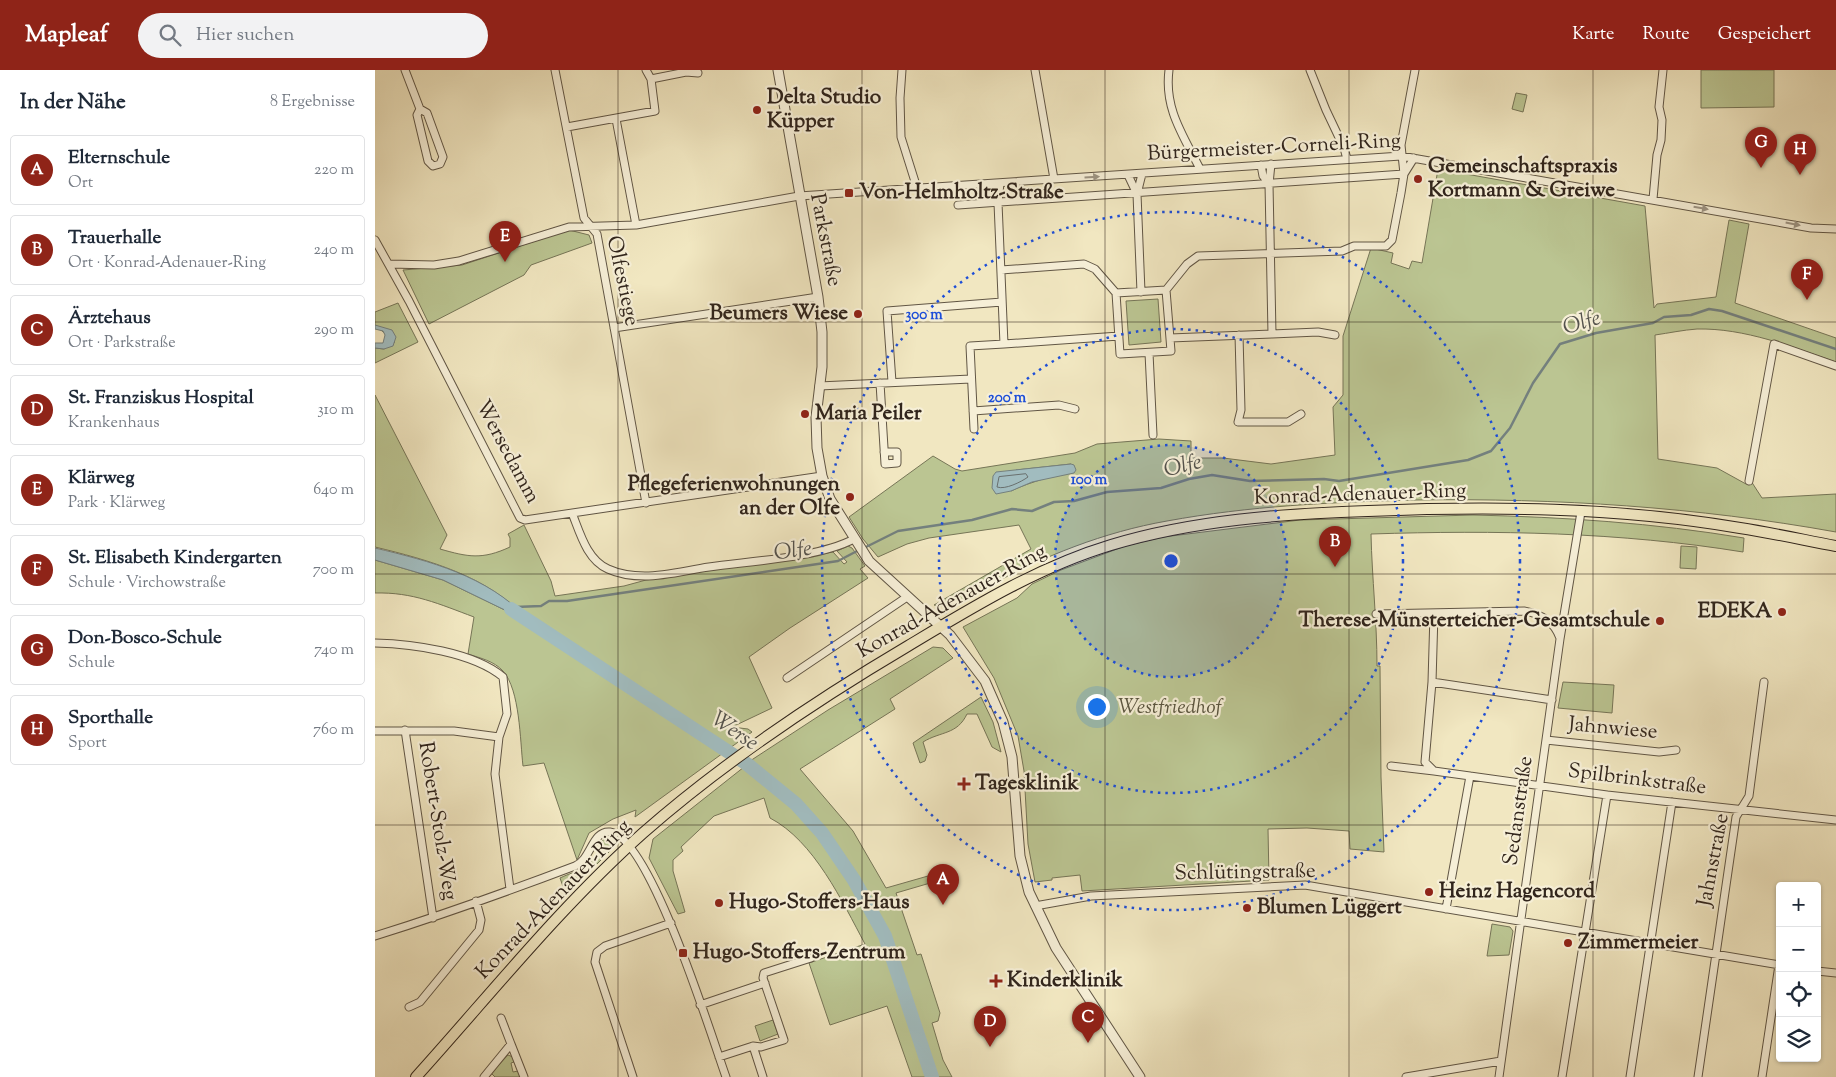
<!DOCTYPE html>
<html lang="de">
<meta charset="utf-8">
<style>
:root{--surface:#fff;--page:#f2f2f3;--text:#1f2937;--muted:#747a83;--line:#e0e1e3;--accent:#8f2418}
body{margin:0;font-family:"Sorts Mill Goudy",serif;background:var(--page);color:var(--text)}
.controls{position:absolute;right:15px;bottom:15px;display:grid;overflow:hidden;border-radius:5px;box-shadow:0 1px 4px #0004}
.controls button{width:45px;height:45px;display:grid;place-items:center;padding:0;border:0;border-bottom:1px solid var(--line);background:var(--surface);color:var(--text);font:25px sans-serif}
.you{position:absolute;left:721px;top:636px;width:18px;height:18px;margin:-12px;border:4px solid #fff;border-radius:50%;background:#1a73e8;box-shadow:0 0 0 8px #1a73e833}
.badge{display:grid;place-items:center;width:32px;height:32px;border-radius:50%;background:var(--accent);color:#fff;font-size:16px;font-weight:700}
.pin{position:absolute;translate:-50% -41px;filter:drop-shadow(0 1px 2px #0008)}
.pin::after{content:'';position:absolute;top:26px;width:18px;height:15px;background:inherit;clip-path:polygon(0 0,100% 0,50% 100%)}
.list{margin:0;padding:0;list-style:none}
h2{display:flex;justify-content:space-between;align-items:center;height:65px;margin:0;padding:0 20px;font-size:21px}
h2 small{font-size:16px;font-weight:400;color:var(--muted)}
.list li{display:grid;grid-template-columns:32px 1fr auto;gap:15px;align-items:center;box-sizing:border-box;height:70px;margin:0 10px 10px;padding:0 10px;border:1px solid var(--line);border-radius:5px}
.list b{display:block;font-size:19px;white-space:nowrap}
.list p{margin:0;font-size:16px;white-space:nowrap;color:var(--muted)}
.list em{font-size:16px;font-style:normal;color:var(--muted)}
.icon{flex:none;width:28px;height:28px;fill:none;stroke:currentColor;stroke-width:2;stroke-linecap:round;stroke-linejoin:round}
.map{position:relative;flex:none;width:1461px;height:1007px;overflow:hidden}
header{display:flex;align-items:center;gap:30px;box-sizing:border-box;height:70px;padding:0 25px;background:var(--accent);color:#fff}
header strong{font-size:24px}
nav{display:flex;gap:28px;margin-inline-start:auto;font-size:18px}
.search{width:350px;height:45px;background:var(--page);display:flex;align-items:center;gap:12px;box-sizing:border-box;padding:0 18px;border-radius:28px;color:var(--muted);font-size:19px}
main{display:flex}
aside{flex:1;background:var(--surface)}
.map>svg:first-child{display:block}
</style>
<header>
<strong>Mapleaf</strong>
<div class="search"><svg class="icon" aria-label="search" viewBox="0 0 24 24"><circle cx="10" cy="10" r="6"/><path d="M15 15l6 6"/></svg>Hier suchen</div>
<nav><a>Karte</a><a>Route</a><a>Gespeichert</a></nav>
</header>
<main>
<aside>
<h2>In der Nähe<small>8 Ergebnisse</small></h2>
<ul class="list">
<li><span class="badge">A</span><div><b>Elternschule</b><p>Ort</p></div><em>220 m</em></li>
<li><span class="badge">B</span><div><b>Trauerhalle</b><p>Ort · Konrad-Adenauer-Ring</p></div><em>240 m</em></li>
<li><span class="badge">C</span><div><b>Ärztehaus</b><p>Ort · Parkstraße</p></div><em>290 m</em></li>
<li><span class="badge">D</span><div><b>St. Franziskus Hospital</b><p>Krankenhaus</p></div><em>310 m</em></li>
<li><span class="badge">E</span><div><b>Klärweg</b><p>Park · Klärweg</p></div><em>640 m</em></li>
<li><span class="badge">F</span><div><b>St. Elisabeth Kindergarten</b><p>Schule · Virchowstraße</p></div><em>700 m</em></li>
<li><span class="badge">G</span><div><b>Don-Bosco-Schule</b><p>Schule</p></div><em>740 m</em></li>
<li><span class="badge">H</span><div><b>Sporthalle</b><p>Sport</p></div><em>760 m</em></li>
</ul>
</aside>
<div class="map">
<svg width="1461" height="1007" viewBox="0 0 1461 1007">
<rect width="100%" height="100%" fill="#f1e7c1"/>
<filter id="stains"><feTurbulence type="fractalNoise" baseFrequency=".004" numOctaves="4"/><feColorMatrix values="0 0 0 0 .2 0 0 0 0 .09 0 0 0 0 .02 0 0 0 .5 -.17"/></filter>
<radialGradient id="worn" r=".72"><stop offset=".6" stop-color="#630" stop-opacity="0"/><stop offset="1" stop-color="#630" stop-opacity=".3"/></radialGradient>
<path fill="#bbc592" stroke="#767557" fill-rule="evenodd" d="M1326,0H1399V37L1326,38Z
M1141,23L1152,25L1148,42L1137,39Z
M1063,99L1270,136L1279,238L1282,234L1341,227L1354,150L1374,154L1360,233L1461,268V292C1417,277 1370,258 1322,259C1308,260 1294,263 1280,265L1283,389L1342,398L1371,414L1376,411L1387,428L1461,424V462C1322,437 1182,428 1041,430C957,432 874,436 792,451C729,462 669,486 614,516C599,524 575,540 559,535L656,479L644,455L554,468L532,474L503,487L488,469L474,447L558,386L580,399L587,401L700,383L722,374L784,369L816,371V388H848L896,394L960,385L958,337L968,325V266L996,178L1018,183L1016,193L1034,199L1037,191L1047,193ZM696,394C676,410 658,410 636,421L641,400Z
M194,160L214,165L217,173L156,195L149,205L54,254L28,200L87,195Z
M783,229L786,272L754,275L751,231Z
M23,233L43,272L0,293V278L9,279L20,272L0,255V242Z
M0,325L72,465L65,479C93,487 107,490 135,477V468L133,464L149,455L176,511L180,526L249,516L271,510L458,482L469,494L472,492L462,481L473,476L477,478L490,496L485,499L493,508L415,558L374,587L397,638L357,657L373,659L377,662L260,747L261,740L238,749L214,763L202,790L169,693L148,696C145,670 145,620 128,601C119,591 105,588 93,584L99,547C64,534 38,522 0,523V490L68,510L136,543L151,548C112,506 54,490 0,477Z
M1098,445C1189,447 1279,453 1369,468L1368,482C1245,462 1120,460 996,464C997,508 1002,552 1002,596H1005L1006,707L1009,782L975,779L974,761L932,758L893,759L894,810L707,821L705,805L677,808V810L660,812L653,774L649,701L643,666L619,608L588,557L642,528L657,514L686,500L750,476L788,467L925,450Z
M1306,476L1322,477L1321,499L1305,498Z
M558,577L568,578L578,588L515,629L520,639L425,699L478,761L511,818L567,802L562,811L521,823L542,885L546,884L565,943L563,951L557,953L568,990L577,1007H560C542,961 533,911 513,866C483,796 434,737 375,691L453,640Z
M1188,612L1239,615L1237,643L1183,638Z
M606,627L618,652L626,682L617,677L602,644H592C582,665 566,661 548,672L552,685L550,691L545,693L538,673Z
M369,697C380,705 392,712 402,721C443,757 488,819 507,870C525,915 537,962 554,1007H537L512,936L455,955L434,893L490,874C467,831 439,771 395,748L389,728L339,746L306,777L308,781L298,790V801L310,842L303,844L274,788L278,769Z
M231,767L236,771L235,781L191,825L185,808C195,803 209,800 217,791C223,784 224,772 231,767Z
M1117,854L1135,857L1138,861L1134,885L1112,886Z
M398,950L403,964L385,971L380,956Z
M133,985L138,987L139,992L136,993L138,1002L143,1001L146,1007H120L116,1003Z"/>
<path fill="#a1bcbf" stroke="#74807e" d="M0,255L17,260L21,267L18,276L9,279L0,278V273H8L10,265L8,261L0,259Z
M696,394L699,395L701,400L699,403L657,412L636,421L621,424L617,418L618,406L621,402Z
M0,478C55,491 112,506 152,548L136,543L68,510L0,490Z"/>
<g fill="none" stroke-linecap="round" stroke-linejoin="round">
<path stroke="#69706e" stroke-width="1" d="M651,404L653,407C646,412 630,420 622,417L624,407Z"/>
<path stroke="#74807e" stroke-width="2.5" d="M489,478L523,461L597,450L637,439L657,441L679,432L699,431L732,422L786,418L814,409L837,405L875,411L949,409L964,411L1093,390L1116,381L1135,358L1158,313L1185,274L1221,263L1278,253L1289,247L1316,245L1334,239L1347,241L1461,279
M140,537L166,536L174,531H192L463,491L484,480"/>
<path stroke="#a1bcbf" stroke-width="14" d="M136,539L372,694L421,734L447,763L479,810L510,866L557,1007"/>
<g stroke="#615645" stroke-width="9">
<path id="minor" d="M30,0L45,39L52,43L68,87L65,94L58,96L53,91L42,45L45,39
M180,0L209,148L222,164L271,433
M527,0L525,28L526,67L542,118
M660,0L679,109
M794,0C789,39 808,65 825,99
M935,0L951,40L969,78L972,89
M276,9L311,2L323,3
M241,49L261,155
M192,57L280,41L276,9L271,0
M886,95L888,106L894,114
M1029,104L1039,88
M753,105L762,124
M1278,129L1282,85L1286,70L1287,50L1284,37L1288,0
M583,135L1029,104
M0,170L34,231L145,448L150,450L447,406
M14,194L59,195L84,191L194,157L261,155L424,126L1026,86L1436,158L1461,159
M626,200L709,194L720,199L741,223
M791,220L796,281L745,284L741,223L791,220L812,194L823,186L967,181L979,176H1011L1017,170L1026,123L1029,104L1026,75L1040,0
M766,222L762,124L767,104
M239,258L443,227
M897,264L943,262L960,265
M864,265L866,340L863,352H913L926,344
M795,268L897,264L894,114L896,94
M629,274L744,266
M774,283L778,365
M517,312L512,241L627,232
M505,313L510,394L522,393V382H509
M444,316L596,309
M598,341L684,335L700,339
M599,359L595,276L629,274L623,133L625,113
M1374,411L1399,274L1461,296
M197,443C205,463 212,490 233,499C244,504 258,506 270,506C291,506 313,500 334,497C375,491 443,488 479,469
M1059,543L1057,612L1050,692L1059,701L1232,725L1461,750
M1001,544L1149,541C1166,544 1179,551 1185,568
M0,573C38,574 98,582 128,607L132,644L124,667L120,704L135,819
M412,608L532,527
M1057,612L1177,630
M30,660L58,848
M0,661H79L124,667
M1171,670L1284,682L1301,680
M1016,696L1059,701
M660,836L716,826L930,815L1405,895
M1071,839L1095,706
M0,866C67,845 134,821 200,796C216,790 217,760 235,762C275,766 337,968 351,1007
M1442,901L1461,903
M325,935L390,913
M34,937L45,932L104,860L106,850L101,831
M126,948L136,974
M378,976L386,977L409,970L388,908L389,903L436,888
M344,987L378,976L388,1007
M109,1007L136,974L149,1007
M258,1007L220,892L222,882L230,876L296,853
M1031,1007L1126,991
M1124,1007L1185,569L1206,442
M1187,1007L1232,725
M1255,1007L1297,732
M1323,1007L1361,747L1374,726L1389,612
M1387,1007L1404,895"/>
</g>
<g stroke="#615645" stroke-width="11">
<path id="tertiary" d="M403,0L443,227L447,262V297L441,347L442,378L447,406L455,429L494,491L575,565L610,611L628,652L637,687L645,786L654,822L681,878L765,1007"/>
</g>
<g stroke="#31251c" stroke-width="12">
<path id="primary" d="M41,1007C115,925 185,837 268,763C350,691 440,631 533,576C598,537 663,497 736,475C819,450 906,444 993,441C1116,436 1243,437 1365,458C1397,463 1429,470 1461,476"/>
</g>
<use href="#minor" stroke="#f6efd7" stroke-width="7"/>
<use href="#tertiary" stroke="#f6efd7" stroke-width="9"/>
<use href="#primary" stroke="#f1e7c1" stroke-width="10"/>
</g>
<defs><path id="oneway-solid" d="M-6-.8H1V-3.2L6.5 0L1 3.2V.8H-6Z" transform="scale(1.25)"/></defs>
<g fill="#9d9483">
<use href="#oneway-solid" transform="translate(717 107) rotate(-4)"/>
<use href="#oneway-solid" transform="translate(1326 138) rotate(10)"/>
<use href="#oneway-solid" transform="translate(1418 154) rotate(11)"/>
</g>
<path fill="none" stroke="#31251c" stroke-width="1" stroke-opacity="0.55" d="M243,0V1007M487,0V1007M730,0V1007M974,0V1007M1218,0V1007M0,252H1461M0,504H1461M0,755H1461"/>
<circle cx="796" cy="491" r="116" fill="#1d4ed8" fill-opacity=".12"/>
<g fill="none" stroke="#1d4ed8" stroke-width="2.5" stroke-dasharray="2.5 5">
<circle cx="796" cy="491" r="116"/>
<circle cx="796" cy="491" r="232"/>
<circle cx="796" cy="491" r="349"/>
</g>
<g fill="#8f2418" stroke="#f6efd7" stroke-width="2">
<circle cx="382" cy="40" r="5"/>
<circle cx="1043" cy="109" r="5"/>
<rect x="469" y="118" width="10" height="10" rx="2.5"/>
<circle cx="483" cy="244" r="5"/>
<circle cx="430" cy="344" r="5"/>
<circle cx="475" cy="427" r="5"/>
<circle cx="1407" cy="542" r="5"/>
<circle cx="1285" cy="551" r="5"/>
<path d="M586.5 706.5h5v5h5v5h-5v5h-5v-5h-5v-5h5z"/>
<circle cx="1054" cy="822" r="5"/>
<circle cx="344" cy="833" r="5"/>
<circle cx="872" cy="838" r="5"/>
<circle cx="1193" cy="873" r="5"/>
<rect x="303" y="878" width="10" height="10" rx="2.5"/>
<path d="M618.5 903.5h5v5h5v5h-5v5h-5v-5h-5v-5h5z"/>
</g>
<g text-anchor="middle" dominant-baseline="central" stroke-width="4.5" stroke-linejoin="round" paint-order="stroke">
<g font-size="21" font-weight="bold" fill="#31251c" stroke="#f6efd7" text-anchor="start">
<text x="392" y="28">Delta Studio<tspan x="392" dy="24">Küpper</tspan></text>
<text x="1053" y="97">Gemeinschaftspraxis<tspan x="1053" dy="24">Kortmann &amp; Greiwe</tspan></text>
<text x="484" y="123">Von-Helmholtz-Straße</text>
<text x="473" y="244" text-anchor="end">Beumers Wiese</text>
<text x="440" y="344">Maria Peiler</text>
<text x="465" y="415" text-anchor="end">Pflegeferienwohnungen<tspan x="465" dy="24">an der Olfe</tspan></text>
<text x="1397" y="542" text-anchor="end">EDEKA</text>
<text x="1275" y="551" text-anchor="end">Therese-Münsterteicher-Gesamtschule</text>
<text x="600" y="714">Tagesklinik</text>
<text x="1064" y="822">Heinz Hagencord</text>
<text x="354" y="833">Hugo-Stoffers-Haus</text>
<text x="882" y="838">Blumen Lüggert</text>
<text x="1203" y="873">Zimmermeier</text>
<text x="318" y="883">Hugo-Stoffers-Zentrum</text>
<text x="632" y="911">Kinderklinik</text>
</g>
<g font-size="21" fill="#31251c" stroke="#f6efd7">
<text transform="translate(899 78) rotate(-3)">Bürgermeister-Corneli-Ring</text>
<text transform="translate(450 170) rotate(79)">Parkstraße</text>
<text transform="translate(247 211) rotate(78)">Olfestiege</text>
<text transform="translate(132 382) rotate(62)">Wersedamm</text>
<text transform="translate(985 425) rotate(-2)">Konrad-Adenauer-Ring</text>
<text transform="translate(577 532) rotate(-29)">Konrad-Adenauer-Ring</text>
<text transform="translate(1238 659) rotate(5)">Jahnwiese</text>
<text transform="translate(1262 710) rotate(7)">Spilbrinkstraße</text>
<text transform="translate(1144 741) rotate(-82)">Sedanstraße</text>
<text transform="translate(62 751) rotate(81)">Robert-Stolz-Weg</text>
<text transform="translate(1339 790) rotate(-79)">Jahnstraße</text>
<text transform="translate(870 803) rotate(-1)">Schlütingstraße</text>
<text transform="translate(179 830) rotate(-46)">Konrad-Adenauer-Ring</text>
</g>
<g font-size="21" font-style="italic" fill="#5a553f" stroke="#f6efd7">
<text x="795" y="638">Westfriedhof</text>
</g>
<g font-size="22" font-style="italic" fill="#53524d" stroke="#f6efd7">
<text transform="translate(1207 254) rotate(-17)">Olfe</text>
<text transform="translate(808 397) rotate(-13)">Olfe</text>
<text transform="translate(418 482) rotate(-8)">Olfe</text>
<text transform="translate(359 662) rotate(34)">Werse</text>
</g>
</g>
<circle cx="796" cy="491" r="8" fill="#1d4ed8" stroke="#f6efd7" stroke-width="2.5"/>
<g font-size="15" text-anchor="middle" font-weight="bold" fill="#1d4ed8" stroke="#f6efd7" stroke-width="4.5" stroke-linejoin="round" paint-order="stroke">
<text x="549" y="249">300 m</text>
<text x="632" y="332">200 m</text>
<text x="714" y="414">100 m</text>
</g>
<rect width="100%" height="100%" filter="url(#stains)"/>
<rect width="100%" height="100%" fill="url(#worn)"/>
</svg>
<div class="controls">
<button>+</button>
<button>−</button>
<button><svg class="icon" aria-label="locate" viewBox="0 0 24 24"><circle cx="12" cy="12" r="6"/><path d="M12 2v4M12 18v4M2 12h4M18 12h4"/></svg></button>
<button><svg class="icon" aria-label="layers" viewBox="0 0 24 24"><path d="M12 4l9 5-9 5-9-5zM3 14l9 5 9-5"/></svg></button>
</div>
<div class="you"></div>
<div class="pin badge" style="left:568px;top:835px">A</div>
<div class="pin badge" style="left:960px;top:497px">B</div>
<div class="pin badge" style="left:713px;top:973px">C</div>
<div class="pin badge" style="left:615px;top:977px">D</div>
<div class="pin badge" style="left:130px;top:192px">E</div>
<div class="pin badge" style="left:1432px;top:230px">F</div>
<div class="pin badge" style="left:1386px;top:98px">G</div>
<div class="pin badge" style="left:1425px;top:105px">H</div>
</div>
</main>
